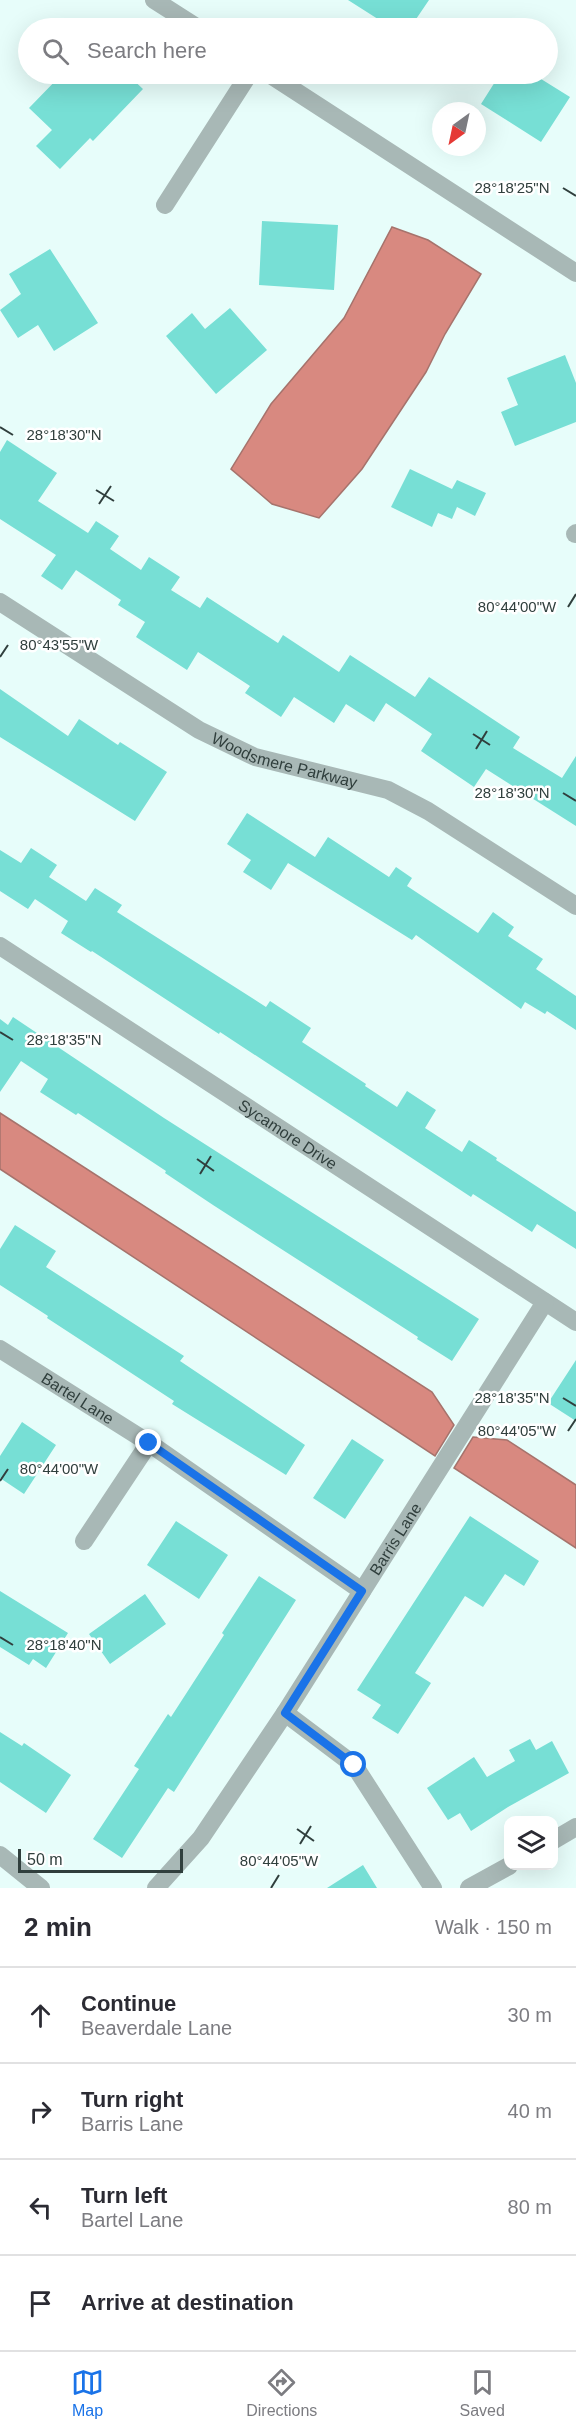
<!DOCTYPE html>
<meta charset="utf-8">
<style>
:root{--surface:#fff;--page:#f7f7f7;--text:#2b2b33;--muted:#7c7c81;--line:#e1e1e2;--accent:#1a73e8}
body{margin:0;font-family:Arial,sans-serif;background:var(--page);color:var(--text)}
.controls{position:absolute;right:18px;bottom:18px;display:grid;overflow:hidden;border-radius:12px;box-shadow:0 6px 24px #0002}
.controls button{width:54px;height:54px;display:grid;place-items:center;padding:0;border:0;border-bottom:2px solid var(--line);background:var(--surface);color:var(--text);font:30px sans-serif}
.compass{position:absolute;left:432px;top:102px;width:54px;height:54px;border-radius:50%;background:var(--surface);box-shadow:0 6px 24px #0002;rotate:213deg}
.scale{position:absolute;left:18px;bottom:15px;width:165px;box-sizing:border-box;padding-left:6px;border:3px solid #303f3d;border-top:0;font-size:16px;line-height:21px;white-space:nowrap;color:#303f3d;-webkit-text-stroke:4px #fff;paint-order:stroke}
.stop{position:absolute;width:18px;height:18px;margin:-14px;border:4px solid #1a73e8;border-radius:50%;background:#fff}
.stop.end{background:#1a73e8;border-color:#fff;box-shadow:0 2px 6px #0008}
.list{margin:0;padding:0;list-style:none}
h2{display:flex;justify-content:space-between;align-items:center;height:78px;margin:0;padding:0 24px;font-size:26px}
h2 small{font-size:20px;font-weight:400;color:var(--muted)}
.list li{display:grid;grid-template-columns:39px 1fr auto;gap:18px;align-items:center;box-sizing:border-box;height:96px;padding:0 24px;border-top:2px solid var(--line)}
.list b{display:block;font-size:22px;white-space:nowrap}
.list p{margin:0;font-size:20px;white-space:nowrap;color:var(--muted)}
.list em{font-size:20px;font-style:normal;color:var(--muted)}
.icon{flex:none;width:33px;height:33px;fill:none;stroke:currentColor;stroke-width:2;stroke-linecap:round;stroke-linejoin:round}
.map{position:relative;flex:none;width:576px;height:1888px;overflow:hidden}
.search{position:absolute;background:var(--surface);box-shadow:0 6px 24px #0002;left:18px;right:18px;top:18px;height:66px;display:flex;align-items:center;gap:15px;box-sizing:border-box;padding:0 21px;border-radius:33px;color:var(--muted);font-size:22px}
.sheet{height:462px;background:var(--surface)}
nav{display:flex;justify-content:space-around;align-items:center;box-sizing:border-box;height:84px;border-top:2px solid var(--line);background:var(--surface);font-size:16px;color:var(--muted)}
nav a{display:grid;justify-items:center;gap:3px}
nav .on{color:var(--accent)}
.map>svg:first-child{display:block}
</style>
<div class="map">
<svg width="576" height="1888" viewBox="0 0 576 1888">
<rect width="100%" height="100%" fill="#e7fdfa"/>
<path fill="#d88980" stroke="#a6736c" stroke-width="1.5" d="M392,227L428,240L481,274L445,334L426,372L362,469L319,518L272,504L231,469L271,404L344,318Z
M0,1113L432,1392L454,1425L435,1456L0,1169Z
M473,1437L507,1440L576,1485V1548L454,1468Z"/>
<path fill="#77dfd5" d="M348,0H429L410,28H392Z
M62,74H127L143,89L93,141L90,138L60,169L36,146L52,130L29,108Z
M500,74H533L570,97L541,142L481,104Z
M262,221L338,225L334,290L259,285Z
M50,249L98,323L54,351L38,325L18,338L0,310L21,294L9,274Z
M230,308L267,350L216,394L166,336L192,313L205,329Z
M565,355L576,383V422L515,446L501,412L518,405L507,378Z
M7,440L57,473L38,501L88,533L96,521L119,536L110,549L141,570L149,557L180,577L171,590L200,608L207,597L278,643L283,635L339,672L350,655L415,697L429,677L520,737L513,748L562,778L576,756V826L486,769L474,787L421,751L432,734L386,703L374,722L346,704L334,723L294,697L281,717L245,693L250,686L198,652L187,670L136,637L145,622L118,605L121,600L76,570L62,590L41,576L56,555L0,519V452Z
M410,469L452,489L457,480L486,493L475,516L457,507L452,519L438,513L432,527L391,507Z
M0,689L68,736L79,719L118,745L120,742L167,772L135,821L0,737Z
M247,813L315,857L328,837L389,877L396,867L412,878L407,886L478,933L493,912L514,927L508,936L543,959L536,969L576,996V1030L547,1011L545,1014L525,1002L521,1009L416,935L412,940L288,863L271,890L243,872L251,860L227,844Z
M31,848L57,865L49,877L86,901L95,888L122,905L117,912L266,1007L270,1001L311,1028L302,1042L366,1084L365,1086L397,1107L407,1091L436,1110L425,1128L462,1152L469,1140L497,1158L496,1160L576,1212V1249L537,1224L532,1232L473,1194L471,1197L220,1032L219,1034L92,951L91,952L61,933L68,921L35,899L28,909L0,891V850L21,863Z
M13,1017L164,1118L479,1319L452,1361L417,1339L418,1337L213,1205L165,1173L166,1171L78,1113L76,1115L40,1092L48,1079L21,1061L0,1092V1019L8,1025Z
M15,1225L56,1251L46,1267L184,1356L180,1361L305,1445L286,1475L172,1404L174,1401L47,1318L48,1316L0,1285V1249Z
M576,1360V1421L548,1403Z
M22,1422L56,1445L24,1494L0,1478V1456Z
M352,1439L384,1460L345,1519L313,1498Z
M470,1516L539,1561L524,1586L505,1574L483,1607L465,1596L415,1673L431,1683L398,1734L372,1718L381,1705L357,1690Z
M176,1521L228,1555L199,1599L147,1565Z
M259,1576L296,1600L174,1792L168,1788L122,1858L93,1839L139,1769L134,1766L168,1714L171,1717L224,1635L222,1633Z
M0,1591L68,1633L46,1668L33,1659L29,1665L0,1647Z
M145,1594L166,1624L110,1664L89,1634Z
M0,1732L22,1746L24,1743L71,1775L46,1813L0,1782Z
M530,1739L536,1750L552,1741L569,1773L508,1807L471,1831L460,1813L448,1820L427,1788L474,1757L487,1777L515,1761L509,1750Z
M363,1865L377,1888H327Z"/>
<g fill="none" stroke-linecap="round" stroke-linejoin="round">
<g stroke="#a8b8b6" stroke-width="18">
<path d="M154,0L198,28"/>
<path d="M269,74L576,273"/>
<path d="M165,205L249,74"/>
<path d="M575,534L576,533"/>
<path id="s1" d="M0,602L199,730L255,757L388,790L428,811L576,906"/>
<path id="s2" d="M0,946L576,1322"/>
<path id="s3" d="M0,1349L149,1443L362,1591"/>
<path d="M84,1541L149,1443"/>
<path d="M285,1713L354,1765L433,1888"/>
<path d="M554,1840L576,1827"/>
<path d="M0,1855L41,1888"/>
<path id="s4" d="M156,1888L201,1838L285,1713L545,1302"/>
<path d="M469,1888L509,1866"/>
</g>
</g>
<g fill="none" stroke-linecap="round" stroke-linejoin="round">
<path stroke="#1a73e8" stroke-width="8" d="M149,1443L362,1591L285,1713L354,1765"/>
</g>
<path fill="none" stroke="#303f3d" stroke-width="2" d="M563,188L576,196M0,427L13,435M96,490L114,501M99,504L111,486M568,607L576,594M0,657L8,645M473,734L490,745M476,749L487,731M563,793L576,801M0,1032L13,1040M197,1159L214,1171M200,1174L211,1156M563,1398L576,1406M568,1431L576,1419M0,1481L8,1469M0,1637L13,1645M297,1829L314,1841M300,1844L311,1826M271,1888L279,1875"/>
<g text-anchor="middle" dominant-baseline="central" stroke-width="5" stroke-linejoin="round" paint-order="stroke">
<g font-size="16" fill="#303f3d" stroke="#fff">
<text stroke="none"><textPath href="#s1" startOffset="328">Woodsmere Parkway</textPath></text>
<text stroke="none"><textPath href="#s2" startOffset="344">Sycamore Drive</textPath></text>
<text stroke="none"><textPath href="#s3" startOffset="92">Bartel Lane</textPath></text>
<text stroke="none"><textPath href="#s4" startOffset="424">Barris Lane</textPath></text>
</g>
</g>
<g font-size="15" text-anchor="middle" fill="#303f3d" stroke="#fff" stroke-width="5" stroke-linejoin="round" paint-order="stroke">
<text x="512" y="193">28°18'25"N</text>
<text x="64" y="440">28°18'30"N</text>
<text x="517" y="612">80°44'00"W</text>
<text x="59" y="650">80°43'55"W</text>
<text x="512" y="798">28°18'30"N</text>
<text x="64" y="1045">28°18'35"N</text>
<text x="512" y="1403">28°18'35"N</text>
<text x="517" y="1436">80°44'05"W</text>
<text x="59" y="1474">80°44'00"W</text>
<text x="64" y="1650">28°18'40"N</text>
<text x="279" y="1866">80°44'05"W</text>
</g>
</svg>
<div class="controls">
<button><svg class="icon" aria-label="layers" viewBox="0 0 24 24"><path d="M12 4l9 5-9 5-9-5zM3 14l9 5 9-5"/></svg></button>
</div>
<svg class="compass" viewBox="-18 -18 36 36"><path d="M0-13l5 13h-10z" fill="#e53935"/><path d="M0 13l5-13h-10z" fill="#7c7c81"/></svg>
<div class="scale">50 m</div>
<div class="stop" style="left:354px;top:1765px"></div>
<div class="stop end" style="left:149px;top:1443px"></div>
<div class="search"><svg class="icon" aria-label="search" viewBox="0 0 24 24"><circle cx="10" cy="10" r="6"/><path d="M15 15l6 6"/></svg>Search here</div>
</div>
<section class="sheet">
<h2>2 min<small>Walk · 150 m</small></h2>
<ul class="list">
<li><svg class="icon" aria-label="ahead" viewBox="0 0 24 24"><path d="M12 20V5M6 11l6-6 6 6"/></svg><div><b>Continue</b><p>Beaverdale Lane</p></div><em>30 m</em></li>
<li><svg class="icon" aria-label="right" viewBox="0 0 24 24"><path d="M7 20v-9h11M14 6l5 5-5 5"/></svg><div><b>Turn right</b><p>Barris Lane</p></div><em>40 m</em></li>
<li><svg class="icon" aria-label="left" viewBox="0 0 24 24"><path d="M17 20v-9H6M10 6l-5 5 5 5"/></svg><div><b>Turn left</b><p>Bartel Lane</p></div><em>80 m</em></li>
<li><svg class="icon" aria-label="arrive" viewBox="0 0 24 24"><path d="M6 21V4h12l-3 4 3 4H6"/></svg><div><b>Arrive at destination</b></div></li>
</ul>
</section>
<nav>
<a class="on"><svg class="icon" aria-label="map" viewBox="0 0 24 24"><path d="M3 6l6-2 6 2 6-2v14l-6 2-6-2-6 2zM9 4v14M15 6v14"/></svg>Map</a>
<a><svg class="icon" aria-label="directions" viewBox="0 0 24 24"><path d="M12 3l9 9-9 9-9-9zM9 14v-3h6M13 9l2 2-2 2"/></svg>Directions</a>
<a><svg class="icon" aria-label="saved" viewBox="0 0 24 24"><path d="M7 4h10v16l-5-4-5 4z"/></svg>Saved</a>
</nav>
